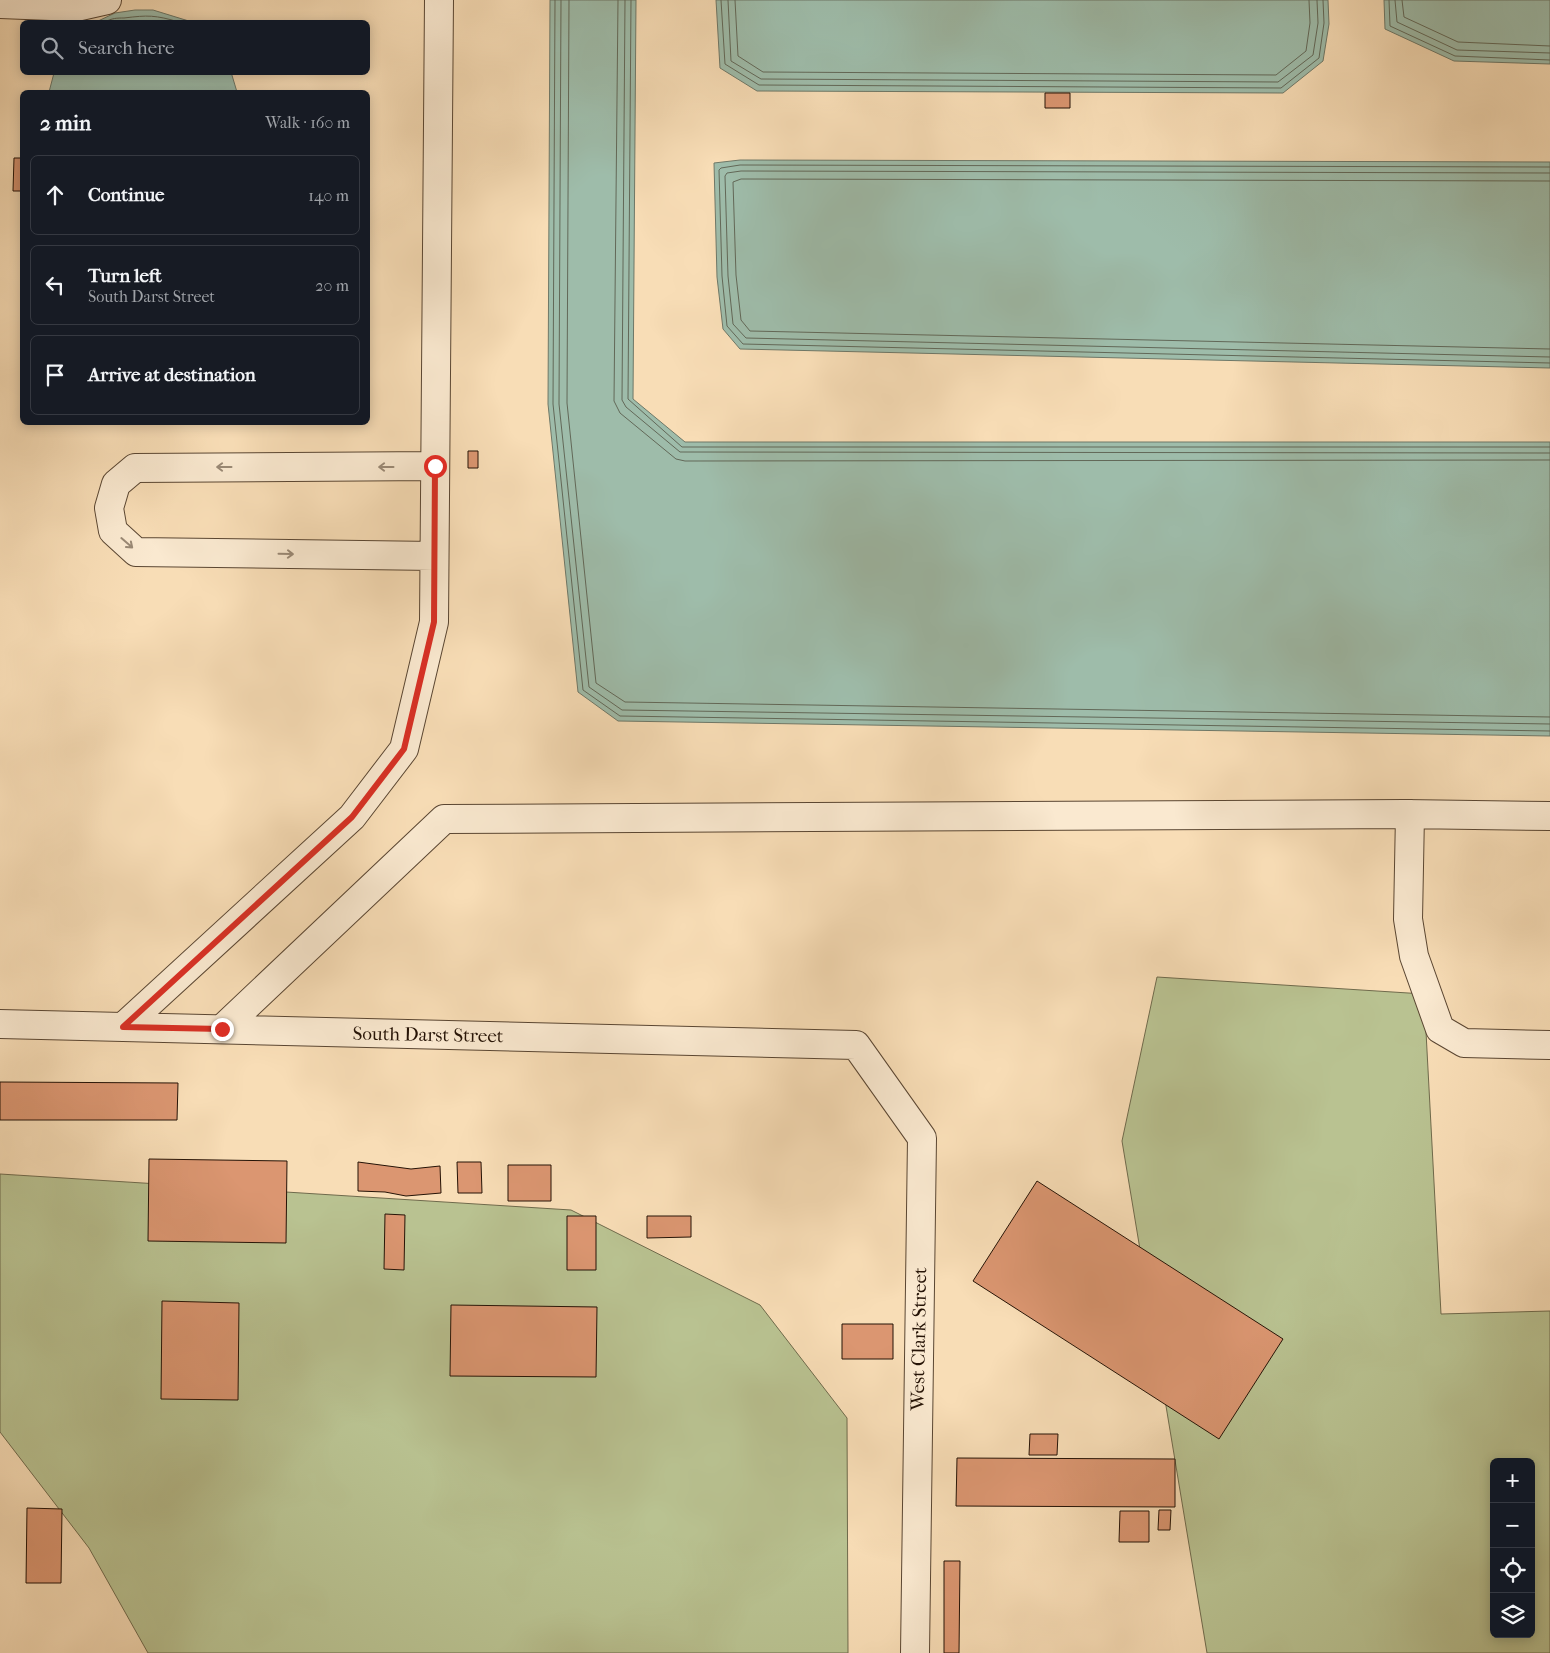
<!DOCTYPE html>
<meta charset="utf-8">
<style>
:root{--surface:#171b24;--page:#20242c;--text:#f1f3f6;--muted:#9ea1a6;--line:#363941}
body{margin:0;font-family:"IM FELL French Canon",serif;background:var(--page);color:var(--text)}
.controls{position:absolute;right:15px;bottom:15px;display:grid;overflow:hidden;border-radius:8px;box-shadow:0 2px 12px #0003}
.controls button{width:45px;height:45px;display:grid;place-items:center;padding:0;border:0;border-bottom:1px solid var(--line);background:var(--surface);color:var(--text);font:25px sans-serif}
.stop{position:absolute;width:15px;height:15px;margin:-11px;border:4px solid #d93025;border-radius:50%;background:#fff}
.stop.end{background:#d93025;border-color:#fff;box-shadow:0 1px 5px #0008}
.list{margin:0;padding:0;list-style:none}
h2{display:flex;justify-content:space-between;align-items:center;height:65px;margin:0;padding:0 20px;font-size:21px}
h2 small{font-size:16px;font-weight:400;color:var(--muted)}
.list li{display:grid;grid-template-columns:32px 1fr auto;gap:15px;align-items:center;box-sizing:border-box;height:80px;margin:0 10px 10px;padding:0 10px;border:1px solid var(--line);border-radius:8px}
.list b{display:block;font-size:19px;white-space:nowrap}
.list p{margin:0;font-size:16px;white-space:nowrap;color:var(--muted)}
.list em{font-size:16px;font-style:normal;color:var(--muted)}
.icon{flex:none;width:28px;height:28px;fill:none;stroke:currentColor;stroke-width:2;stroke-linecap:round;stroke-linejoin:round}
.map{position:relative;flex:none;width:1550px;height:1653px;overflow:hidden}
.search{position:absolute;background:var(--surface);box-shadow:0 2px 12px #0003;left:20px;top:20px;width:350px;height:55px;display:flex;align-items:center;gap:12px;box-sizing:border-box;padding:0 18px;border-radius:8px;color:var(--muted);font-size:19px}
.panel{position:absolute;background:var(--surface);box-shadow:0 2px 12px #0003;left:20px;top:90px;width:350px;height:335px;border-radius:8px}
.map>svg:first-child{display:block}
</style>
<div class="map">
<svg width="1550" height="1653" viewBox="0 0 1550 1653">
<rect width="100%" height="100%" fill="#f8ddb6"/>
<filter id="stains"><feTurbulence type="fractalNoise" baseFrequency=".004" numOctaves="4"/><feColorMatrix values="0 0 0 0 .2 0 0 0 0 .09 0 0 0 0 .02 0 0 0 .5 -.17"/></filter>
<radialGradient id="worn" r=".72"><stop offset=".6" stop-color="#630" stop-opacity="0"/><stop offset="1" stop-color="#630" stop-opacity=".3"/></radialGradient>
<path fill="#b9c291" stroke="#6f6a4c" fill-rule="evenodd" d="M1157,977L1424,994L1441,1314L1550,1311V1653H1207L1122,1141ZM1494,1462H1531V1634H1494Z
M0,1174L571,1210L760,1305L847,1418L848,1653H148L89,1548L0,1432Z"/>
<path fill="#9ebcaa" stroke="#6e7868" d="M550,0H636L633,399L685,442H1550V736L618,721L578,692L548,404Z
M716,0H1328L1329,24L1323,61L1283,93L757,91L720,68Z
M1384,0H1550V64L1454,61L1385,29Z
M135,10H153L192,22H96L115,13Z
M231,72L237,92H49L54,73Z
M740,160L1550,162V368L740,349L723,329L717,277L714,163Z"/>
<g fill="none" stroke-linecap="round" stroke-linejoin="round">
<path stroke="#626858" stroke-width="1" d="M555,0L553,404L583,690L620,716L1550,731
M561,0L559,404L589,687L622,710L1550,724
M569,0L567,403L596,683L625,702L1550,717
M618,0L614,401L620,413L676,459L685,461L1550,460
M625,0L622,400L626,407L680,452L1550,453
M631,0L628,399L682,447H1550
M721,0L725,64L759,85L1281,88L1319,58L1324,23L1323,0
M728,0L731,61L761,79L1278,82L1313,55L1318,23L1317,0
M735,0L738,56L763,72L1276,75L1306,51L1310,23L1309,0
M1389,0L1390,26L1455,56L1550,60
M1395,0L1397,22L1457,50L1550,53
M1402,0L1404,17L1458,42L1550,46
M105,22C112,18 117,18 124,18C148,15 155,15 179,22
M1550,167L740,165L721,168L719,170L722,276L727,326L743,344L1550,363
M1550,173L741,171L727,173L725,176L728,276L733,324L746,338L1550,357
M1550,181L741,179L733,182L736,275L741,320L750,331L1550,349"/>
</g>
<path fill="#db9671" stroke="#251306" d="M1045,93H1070V108H1045Z
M22,145V191H13L14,158H22Z
M468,451H478V468H468Z
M0,1082L178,1083L177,1120H0Z
M149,1159L287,1161L286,1243L148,1241Z
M358,1162L411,1169L440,1166L441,1193L406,1196L385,1192L358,1191Z
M457,1162H481L482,1193H458Z
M508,1165H551V1201H508Z
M1037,1181L1283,1339L1219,1439L973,1281Z
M385,1214L405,1215L404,1270L384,1269Z
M567,1216H596V1270H567Z
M647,1216H691V1237L647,1238Z
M162,1301L239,1303L238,1400L161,1399Z
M451,1305L597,1307L596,1377L450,1376Z
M842,1324H893V1359H842Z
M1030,1434H1058L1057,1455H1029Z
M957,1458L1175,1459V1507L956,1506Z
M27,1508L62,1509L61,1583H26Z
M1159,1510H1171L1170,1530H1158Z
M1120,1511H1149V1542H1119Z
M944,1561H960L959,1653H944Z"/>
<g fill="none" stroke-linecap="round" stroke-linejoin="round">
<g stroke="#5a4632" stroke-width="30">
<path id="minor" d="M0,4L76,7L107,0
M434,556L136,552L113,531L109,508L116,484L135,468L435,466
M1410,814L1408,919L1414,956L1440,1029L1464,1043L1550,1045
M0,1024L856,1045L922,1138L915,1653
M123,1027L352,817L404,749L434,622L439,0
M222,1029L444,819L1405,814L1550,816"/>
</g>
<use href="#minor" stroke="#fae9d0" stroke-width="28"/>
</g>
<defs><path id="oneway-shaft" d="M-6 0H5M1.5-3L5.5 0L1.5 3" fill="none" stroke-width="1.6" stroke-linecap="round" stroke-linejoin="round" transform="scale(1.25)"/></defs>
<g stroke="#9a8975">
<use href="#oneway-shaft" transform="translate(224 467) rotate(180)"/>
<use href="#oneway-shaft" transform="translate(386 467) rotate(180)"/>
<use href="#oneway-shaft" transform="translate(127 543) rotate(41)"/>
<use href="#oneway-shaft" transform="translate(286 554) rotate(1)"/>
</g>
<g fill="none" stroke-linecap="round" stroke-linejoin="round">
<path stroke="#d93025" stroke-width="6" d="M222,1029L123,1027L352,817L404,749L434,622L435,466"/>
</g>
<g text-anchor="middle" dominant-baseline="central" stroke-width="4" stroke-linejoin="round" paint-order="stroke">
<g font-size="19" fill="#251306" stroke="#fae9d0">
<text transform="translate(428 1035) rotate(1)">South Darst Street</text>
<text transform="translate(919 1339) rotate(-89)">West Clark Street</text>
</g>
</g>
<rect width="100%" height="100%" filter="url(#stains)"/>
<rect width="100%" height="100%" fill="url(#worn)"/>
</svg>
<div class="controls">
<button>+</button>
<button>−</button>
<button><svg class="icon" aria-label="locate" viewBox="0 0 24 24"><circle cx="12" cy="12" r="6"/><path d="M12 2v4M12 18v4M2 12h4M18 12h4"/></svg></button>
<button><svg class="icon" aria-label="layers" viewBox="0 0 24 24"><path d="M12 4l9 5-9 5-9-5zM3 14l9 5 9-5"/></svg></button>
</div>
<div class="stop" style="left:435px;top:466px"></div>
<div class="stop end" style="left:222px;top:1029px"></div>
<div class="search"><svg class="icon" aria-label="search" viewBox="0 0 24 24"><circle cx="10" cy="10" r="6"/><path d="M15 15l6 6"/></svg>Search here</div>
<section class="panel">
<h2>2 min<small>Walk · 160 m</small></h2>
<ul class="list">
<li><svg class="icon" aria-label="ahead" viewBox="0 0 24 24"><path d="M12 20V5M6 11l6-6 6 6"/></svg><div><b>Continue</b></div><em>140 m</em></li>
<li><svg class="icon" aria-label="left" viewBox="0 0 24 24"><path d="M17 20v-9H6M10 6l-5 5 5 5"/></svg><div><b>Turn left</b><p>South Darst Street</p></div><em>20 m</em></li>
<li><svg class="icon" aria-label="arrive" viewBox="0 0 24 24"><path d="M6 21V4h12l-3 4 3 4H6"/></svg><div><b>Arrive at destination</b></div></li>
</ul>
</section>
</div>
